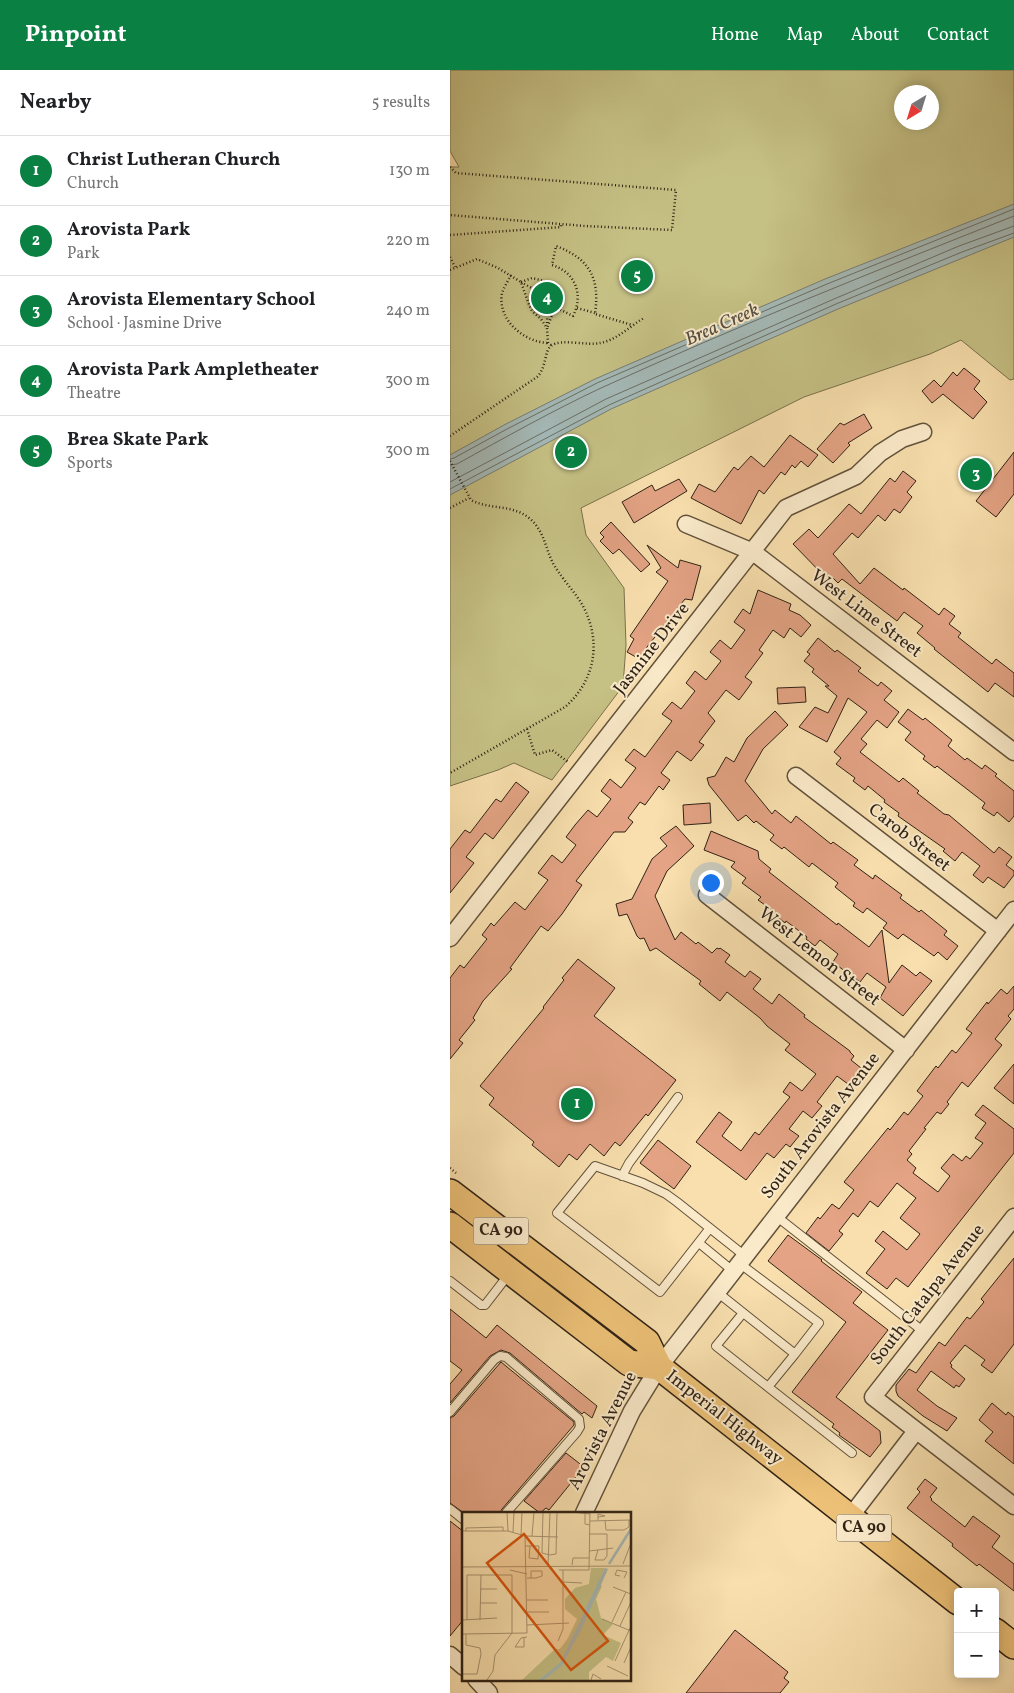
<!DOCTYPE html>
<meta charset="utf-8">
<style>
:root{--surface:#fff;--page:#f2f2f2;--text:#202124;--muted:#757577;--line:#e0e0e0;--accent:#0b8043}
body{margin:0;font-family:Vollkorn,serif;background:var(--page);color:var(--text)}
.controls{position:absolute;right:15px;bottom:15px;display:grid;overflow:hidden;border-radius:5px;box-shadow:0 2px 12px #0003}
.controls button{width:45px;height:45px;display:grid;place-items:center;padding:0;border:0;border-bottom:1px solid var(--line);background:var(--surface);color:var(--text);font:25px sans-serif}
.compass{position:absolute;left:444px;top:15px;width:45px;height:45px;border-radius:50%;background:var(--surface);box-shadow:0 2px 12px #0003;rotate:218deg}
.you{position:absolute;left:260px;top:812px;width:18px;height:18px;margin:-12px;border:4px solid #fff;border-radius:50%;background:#1a73e8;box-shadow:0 0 0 8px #1a73e833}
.badge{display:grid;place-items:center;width:32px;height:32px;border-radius:50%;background:var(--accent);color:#fff;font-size:16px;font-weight:700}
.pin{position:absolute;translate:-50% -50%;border:2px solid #fff;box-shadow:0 1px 5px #0006}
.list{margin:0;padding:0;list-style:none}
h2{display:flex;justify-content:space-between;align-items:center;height:65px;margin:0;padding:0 20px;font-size:21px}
h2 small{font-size:16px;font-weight:400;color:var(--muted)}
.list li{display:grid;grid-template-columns:32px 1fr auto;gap:15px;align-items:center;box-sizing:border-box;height:70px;padding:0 20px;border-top:1px solid var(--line)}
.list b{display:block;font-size:19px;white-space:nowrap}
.list p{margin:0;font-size:16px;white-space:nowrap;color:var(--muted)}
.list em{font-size:16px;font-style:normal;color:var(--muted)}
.map{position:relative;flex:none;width:564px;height:1623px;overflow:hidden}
header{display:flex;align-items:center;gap:30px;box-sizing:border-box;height:70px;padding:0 25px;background:var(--accent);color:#fff}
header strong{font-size:24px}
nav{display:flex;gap:28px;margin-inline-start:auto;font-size:18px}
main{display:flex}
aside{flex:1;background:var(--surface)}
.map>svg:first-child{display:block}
</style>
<header>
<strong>Pinpoint</strong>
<nav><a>Home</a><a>Map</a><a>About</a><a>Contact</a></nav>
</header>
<main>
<aside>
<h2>Nearby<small>5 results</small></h2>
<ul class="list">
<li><span class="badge">1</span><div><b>Christ Lutheran Church</b><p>Church</p></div><em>130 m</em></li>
<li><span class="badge">2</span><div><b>Arovista Park</b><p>Park</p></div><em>220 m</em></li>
<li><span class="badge">3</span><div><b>Arovista Elementary School</b><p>School · Jasmine Drive</p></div><em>240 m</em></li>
<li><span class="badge">4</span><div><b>Arovista Park Ampletheater</b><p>Theatre</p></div><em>300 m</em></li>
<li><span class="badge">5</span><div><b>Brea Skate Park</b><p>Sports</p></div><em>300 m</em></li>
</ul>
</aside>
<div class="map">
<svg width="564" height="1623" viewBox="0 0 564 1623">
<rect width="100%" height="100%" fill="#f8dfad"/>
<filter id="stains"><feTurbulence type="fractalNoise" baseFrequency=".004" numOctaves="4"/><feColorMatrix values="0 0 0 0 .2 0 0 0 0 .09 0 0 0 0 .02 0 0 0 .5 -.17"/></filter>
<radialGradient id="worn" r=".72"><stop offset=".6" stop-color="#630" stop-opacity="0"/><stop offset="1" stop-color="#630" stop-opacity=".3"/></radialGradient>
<path fill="#c5c084" stroke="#7a714c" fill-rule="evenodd" d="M0,0H564V309L560,310L511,270L480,284L354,327L131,438L136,465L174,518L176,575L173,616L102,710L64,693L48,700L0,716V97H9L0,81ZM452,22H482V52H452Z"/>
<path fill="#a4b9b7" stroke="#767d76" d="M564,134V167L388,239L161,339L0,425V385L54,355L145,309L375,209Z"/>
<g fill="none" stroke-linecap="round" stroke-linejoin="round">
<path stroke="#6a6e66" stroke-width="1" d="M0,389L4,388L57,359L147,313L377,214L564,139
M0,395L7,394C54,368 102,341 151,318C287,256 425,201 564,146
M0,412L156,329L384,229L509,176L564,156
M0,419L159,335L386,234L512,182L564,163"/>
</g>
<path fill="#e3a384" stroke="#302215" d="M514,298L530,311L524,319L537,332L523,349L493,324L482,333L472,321L484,310L491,317L503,302L507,306Z
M414,344L422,358L398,373L400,375L383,393L367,379L390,353L394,355Z
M340,365L368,385L358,397L351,391L345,398L342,395L335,405L331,402L314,424L309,420L291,454L241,428L249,414L265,422L284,397L288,400L301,386L314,397Z
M564,382V424L546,447L526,431Z
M453,401L466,411L457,422L462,427L450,443L444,439L435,451L428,445L408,468L402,463L383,484L410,514L424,498L453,520L454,518L489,545L494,538L505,546L499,554L511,563L508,567L542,594L546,589L564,603V627L545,613L538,622L484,579L485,578L467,563L473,556L454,542L447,551L392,509L388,513L383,508L374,506L343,474L359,459L368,468L399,434L411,444L440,408L445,412Z
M229,409L237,421L184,453L172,432L202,415L205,421Z
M161,452L200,494L191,502L169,479L163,484L150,471L154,467L150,463Z
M197,475L228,498L230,490L251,496L242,530L235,529L197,577L191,590L177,582L184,569L180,566L218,511L206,502L211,498Z
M308,520L341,534L339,540L350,545L361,555L351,567L340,558L334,568L323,560L309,580L313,583L295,607L302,612L298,618L289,630L276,620L258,643L265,651L249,672L254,675L241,691L227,681L211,703L220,710L213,720L209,716L195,735L190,732L178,748L183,752L175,762H164L126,811L132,815L112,844L98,861L91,856L60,898L62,899L33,931L23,948L25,950L9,970L13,973L0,989V908L10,895L14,898L37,869L32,865L41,853L44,856L65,832L75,840L98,810L88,803L102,785L112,793L126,775L116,767L125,755L138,740L147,747L161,729L151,721L160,709L171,718L186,698L175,690L184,679L195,687L222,651L212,644L222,632L231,639L245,621L236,613L245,601L256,610L271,591L260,582L270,570L281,579L295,560L284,552L293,539L300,544Z
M368,568L385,582L387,580L411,598L408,601L428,616L431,612L442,621L434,630L449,642L437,658L427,650L411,669L417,674L410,682L449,712L453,708L469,721L467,723L494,744L499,745L544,783L549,777L562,787L556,795L564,801V805L554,818L538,807L533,813L523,805L530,796L512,782L505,791L493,781L495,779L448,746L449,743L434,732L435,730L418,716L415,720L403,711L405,708L386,694L391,688L384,682L417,642L398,628L377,672L349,657L365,637L378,643L387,626L375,616H379L362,602L364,599L354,591L360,584L357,582Z
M355,617L356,632L328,634L327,618Z
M458,639L473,650L475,648L502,670L498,676L515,690L517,688L532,699L535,695L547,704L545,706L564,721V746L559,752L547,742L544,746L532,738L535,733L487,696L485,698L473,689L475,686L455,670L461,662L448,652Z
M325,641L338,655L313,679L295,711L322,744L325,740L341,753L346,746L381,774L383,772L408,790L404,795L423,809L425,805L452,825L450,828L469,842L471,840L497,861L494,865L508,876L497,890L488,882L484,886L453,864L448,869L433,858L437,853L417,838L413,843L403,836L405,833L385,817L388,813L362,793L359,797L334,777L332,779L320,770L324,765L306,751L304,753L296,745L288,751L259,715L257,708L265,706L276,687L284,692L297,668Z
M66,712L79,722L43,769L35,763L16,787L24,793L0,823V779L15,760L20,763L46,729L51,732Z
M260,733L261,753L234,755L233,735Z
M226,756L244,776L217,801L205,826L225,870L231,862L246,874L248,872L262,883L267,878L269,879L270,878L280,885L275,892L295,907L300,901L311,909L303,919L322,934L329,924L355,945L354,947L400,981V982L404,986L401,990L411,998L398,1014L387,1006L367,1032L372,1036L362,1048L353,1041L339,1059L349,1066L340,1077L336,1074L324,1088L317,1083L296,1110L246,1072L269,1042L282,1052L272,1066L291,1081L305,1062L309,1065L340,1027L333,1022L340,1012L352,1021L366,1004L335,980L340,974L317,956L310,948L277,922L270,931L249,914L251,911L229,895L206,878L200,881L194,868L190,869L187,866L177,844L169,846L166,834L182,829L202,789L217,776L210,768Z
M261,761L308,781L309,789L321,799L319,802L387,855L388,853L419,877L432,860L439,913L452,895L466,906L470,902L482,911L453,946L430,928L436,917L417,903L410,912L392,899L383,892L388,884L370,870L365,876L356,869L357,867L336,851L335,853L325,845L326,843L308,830L311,827L292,813L296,808L281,797L285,792L254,780Z
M128,889L165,918L144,946L226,1010L198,1046L196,1044L170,1076L165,1072L154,1086L140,1074L127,1090L119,1084L109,1097L82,1075L84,1072L39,1035L44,1028L30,1016L94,938L93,937L114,910L112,908Z
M564,916V939L558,946L561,949L545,969L552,975L518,1017L512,1012L497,1032L499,1034L491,1044L487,1042L474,1058L476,1059L459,1081L462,1084L457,1090L466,1098L463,1103L488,1122L500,1106L491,1098L503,1084L512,1091L516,1086L520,1089L533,1073L525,1068L536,1053L525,1045L533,1035L564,1059V1083L458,1217L446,1208L437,1219L416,1203L435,1179L425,1171L433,1161L457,1180L470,1164L450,1148L466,1128L447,1113L428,1137L420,1131L408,1147L403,1143L389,1161L393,1164L379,1181L356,1163L368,1147L370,1149L382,1134L389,1139L404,1120L394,1112L438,1058L440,1060L454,1042L458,1045L473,1026L467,1021L486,996L488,998L502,980L506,983L522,963L516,959L537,932L538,934L551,919L557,924Z
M564,994V1034L544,1018Z
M208,1070L241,1096L224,1119L190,1093Z
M338,1165L372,1190L371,1191L412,1222L403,1233L438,1260L386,1327L430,1361L431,1373L420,1387L389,1365L390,1363L382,1357L384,1354L342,1322L396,1252L318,1191Z
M564,1188V1274L542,1303L531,1295L535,1290L515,1275L500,1293L502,1295L501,1297L515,1309L509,1317L506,1315L504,1318L481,1301L467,1320L487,1336L507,1348L497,1361L473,1346L448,1326L446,1321V1315L459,1299L466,1303L489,1272L495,1276L517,1247L520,1249L534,1232L531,1229Z
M0,1239L36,1268L47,1255L147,1336L142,1348L134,1342L132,1344L60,1283L51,1280L40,1286L0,1333V1314L12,1300L0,1291Z
M51,1292L124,1352V1355L52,1439L50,1443H14L0,1433V1348L4,1346Z
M542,1333L556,1345L558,1342L564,1347V1394L535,1371L543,1362L529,1350Z
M116,1383L134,1397L99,1440L96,1438L90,1443L74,1431Z
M475,1409L487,1418L480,1427L482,1429L481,1430L515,1457L523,1446L550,1466L542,1477L564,1494V1521L529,1494L527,1496L502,1476L503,1474L457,1438L470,1422L467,1419Z
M0,1451L14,1462V1549L0,1566Z
M285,1560L338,1602L334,1608L339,1612L330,1623H236Z"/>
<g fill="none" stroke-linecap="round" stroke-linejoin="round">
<g stroke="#62513b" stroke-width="10">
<path id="lane" d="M172,1106L179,1093L228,1027
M326,1146L474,1262
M260,1158L210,1222L107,1143L145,1096L193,1113L216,1124L227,1132L295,1186
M249,1173L283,1201
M289,1193L369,1253L345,1284
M0,1211L31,1235H35L59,1204
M267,1222L345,1284L318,1317L402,1383
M293,1243L266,1276L318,1317
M0,1342L44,1290L50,1286L56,1287L129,1349L130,1357L127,1362L56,1443
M0,1439L14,1450"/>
</g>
<g stroke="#62513b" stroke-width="19">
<path id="street" d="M236,454L303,482L564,682
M346,706L548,861
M257,825L456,980
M0,868L336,438L406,406L430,383L452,369L473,362
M564,1147L423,1327L564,1436
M134,1443L182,1341L209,1297L564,840
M400,1447L466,1361
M0,1585L14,1597
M26,1609L39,1623"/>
</g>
<g stroke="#302215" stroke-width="28">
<path id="primary" d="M0,1122L197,1272L209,1297L508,1532
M0,1155L179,1293L209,1297
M545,1561L564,1576"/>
</g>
<path stroke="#302215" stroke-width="2.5" stroke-dasharray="1 2.5" stroke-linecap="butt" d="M0,97L6,103L226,120L222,160L135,156L0,145
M0,165L111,157V154
M0,187L5,197
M0,200L27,189L48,198L71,212L78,232L82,241L91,249L97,258L98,273L101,275
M61,205C58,211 54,217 52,223C47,250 74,272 98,273
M71,212L82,208L98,212L108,220L111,226L110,231L102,245L97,258
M71,212L85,220
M107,238L123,246C134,224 125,202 102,195L106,176C140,189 150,208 145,244L182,255
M127,238L145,243
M97,253L98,240
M0,366L87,307C97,297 94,281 101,276C110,268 138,276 150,273C167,270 180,256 194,248
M0,391L21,430C40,440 62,434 79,448C95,461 95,479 104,495C113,510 125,522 133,536C152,572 145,611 115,637L0,703
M0,438L19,428
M77,659L85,685L102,680L118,692
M0,1098L6,1103"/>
<use href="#lane" stroke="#faeaca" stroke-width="8"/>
<use href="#street" stroke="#faeaca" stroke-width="16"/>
<use href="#primary" stroke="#ecc076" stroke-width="25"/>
</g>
<g text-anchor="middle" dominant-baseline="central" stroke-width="4" stroke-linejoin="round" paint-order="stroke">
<g fill="#faeaca" stroke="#6d5e4b" stroke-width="1">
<rect x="23.5" y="1147.5" width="55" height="27" rx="4"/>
<rect x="386.5" y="1444.5" width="55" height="27" rx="4"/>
</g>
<g font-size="16" font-weight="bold" fill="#302215">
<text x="51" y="1161">CA 90</text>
<text x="414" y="1458">CA 90</text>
</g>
<g font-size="18" fill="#302215" stroke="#faeaca">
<text transform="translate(416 544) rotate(37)">West Lime Street</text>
<text transform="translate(202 579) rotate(-52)">Jasmine Drive</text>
<text transform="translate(459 768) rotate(38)">Carob Street</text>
<text transform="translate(369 887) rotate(38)">West Lemon Street</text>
<text transform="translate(371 1056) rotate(-52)">South Arovista Avenue</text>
<text transform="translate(478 1225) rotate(-52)">South Catalpa Avenue</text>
<text transform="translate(274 1348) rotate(38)">Imperial Highway</text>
<text transform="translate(153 1361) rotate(-63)">Arovista Avenue</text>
</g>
<g font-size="19" font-style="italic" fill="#534f46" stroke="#faeaca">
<text transform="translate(272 255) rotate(-24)">Brea Creek</text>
</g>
</g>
<g transform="translate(12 1442)">
<rect width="169" height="169" fill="#f8dfad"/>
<path d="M129,56H143L136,72L140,74L134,87L139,106L151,112L141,123L159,131L151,149L144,145L127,160V168H60L93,137H98L106,126L115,107L103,97V87L113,76L127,72Z" fill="#c5c084"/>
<path d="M143,56L146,57L120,116L100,153L82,168H77L98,151Z" fill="#a4b9b7"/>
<path fill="none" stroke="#a4b9b7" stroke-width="2.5" d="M147,52L169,17"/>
<path fill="none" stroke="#a89370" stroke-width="1" d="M45,0L46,19M81,0L80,41L88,43L94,42L95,0M110,0L128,2M123,2V12L128,13M136,8V2L143,4L136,5M143,8L144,18H162L167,15V8M128,9L169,8M0,19H46L63,24L96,25M4,19V16L41,15V19M51,20L52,0M59,24L60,0M63,24L65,121M70,24L72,0M63,34H77L76,47L67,46L68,34M136,38L151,36M127,39L136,38L133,48H142L145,44V22H127M161,52L169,31M86,53L88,0M110,53L111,46H127M0,55L169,54M48,58L65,62M97,58H127L128,0M158,64L153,63L155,58L165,60L162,66M65,66H74L80,64V59H69V66M101,70L120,71M151,75L169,82M18,77H35M65,88H86M18,91H35M65,100H87M140,107L169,119M0,108L35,106M5,108V63H50V121L33,143L31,159L25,168M18,108L19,63M150,110L164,80M65,113L107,111M158,114L169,90M0,122L65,121M62,126V135H53L59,126L65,125M96,129L101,117V58M153,149L169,114M162,151L169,135M145,154L166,164M0,162H15L19,142L18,136L4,133V122M129,168L131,162L139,167"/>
<path fill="#d6540d" fill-opacity="0.15" stroke="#d6540d" stroke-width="2.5" d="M62,22L146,129L109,158L25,51Z"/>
<rect width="169" height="169" fill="none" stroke="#302215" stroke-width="2.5"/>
</g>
<rect width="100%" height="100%" filter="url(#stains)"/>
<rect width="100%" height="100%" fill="url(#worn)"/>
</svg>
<div class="controls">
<button>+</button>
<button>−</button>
</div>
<svg class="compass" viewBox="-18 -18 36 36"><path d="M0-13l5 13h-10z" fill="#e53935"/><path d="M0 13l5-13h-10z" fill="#757577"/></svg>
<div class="you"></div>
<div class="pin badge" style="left:127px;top:1034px">1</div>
<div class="pin badge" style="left:121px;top:382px">2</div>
<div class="pin badge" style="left:526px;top:404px">3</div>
<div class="pin badge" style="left:97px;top:228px">4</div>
<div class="pin badge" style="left:187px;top:206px">5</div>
</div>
</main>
